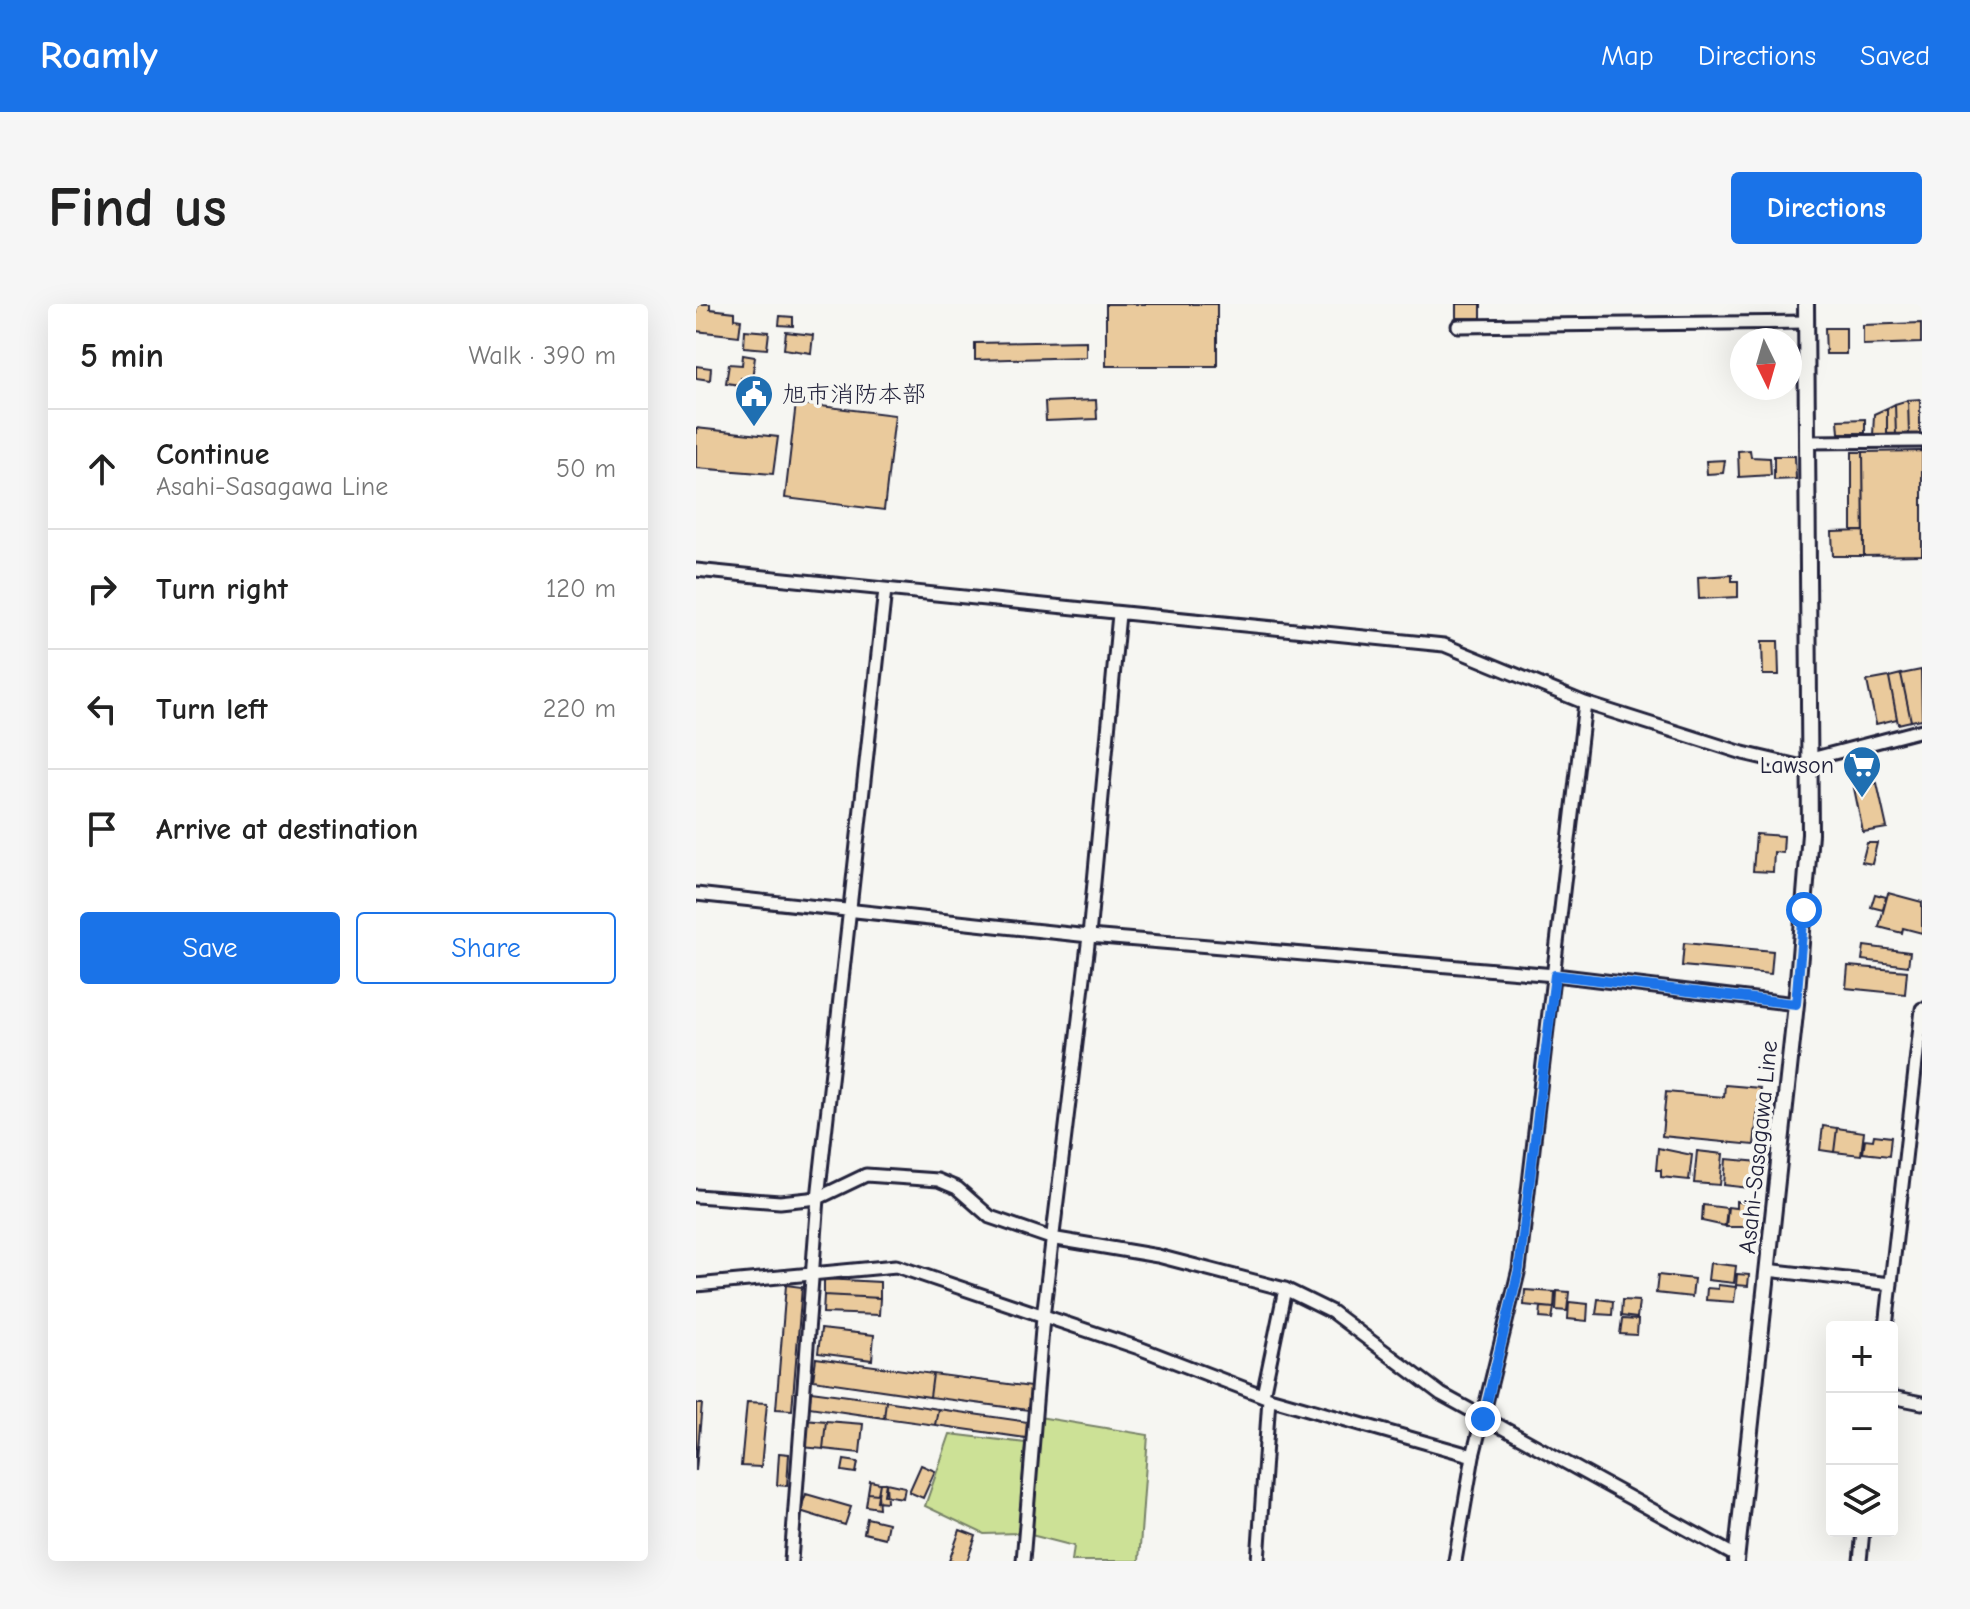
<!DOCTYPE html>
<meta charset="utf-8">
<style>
:root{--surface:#fff;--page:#f6f6f6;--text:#222;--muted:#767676;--line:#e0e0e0;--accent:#1a73e8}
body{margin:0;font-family:"Comic Neue","Klee One",sans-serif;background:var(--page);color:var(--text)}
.controls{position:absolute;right:24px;bottom:24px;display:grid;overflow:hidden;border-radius:8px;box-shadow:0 8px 32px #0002}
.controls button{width:72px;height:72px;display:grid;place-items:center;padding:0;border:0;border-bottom:2px solid var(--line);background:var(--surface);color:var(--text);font:40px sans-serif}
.compass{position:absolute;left:1034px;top:24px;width:72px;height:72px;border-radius:50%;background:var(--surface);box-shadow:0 8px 32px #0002;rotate:175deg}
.stop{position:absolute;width:24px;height:24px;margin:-18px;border:6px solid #1a73e8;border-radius:50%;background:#fff}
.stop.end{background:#1a73e8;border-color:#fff;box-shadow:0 2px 8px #0008}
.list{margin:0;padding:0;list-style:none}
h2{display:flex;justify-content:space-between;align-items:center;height:104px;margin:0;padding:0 32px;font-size:34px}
h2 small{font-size:26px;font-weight:400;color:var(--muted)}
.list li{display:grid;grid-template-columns:52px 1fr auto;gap:24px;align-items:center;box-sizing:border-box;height:120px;padding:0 32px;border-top:2px solid var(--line)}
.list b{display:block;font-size:30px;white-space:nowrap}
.list p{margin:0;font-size:26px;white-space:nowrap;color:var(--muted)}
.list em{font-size:26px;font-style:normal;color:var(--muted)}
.actions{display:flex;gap:16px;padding:24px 32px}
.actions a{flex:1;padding:18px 0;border:2px solid var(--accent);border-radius:8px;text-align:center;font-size:28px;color:var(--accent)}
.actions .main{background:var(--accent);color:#fff}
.icon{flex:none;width:44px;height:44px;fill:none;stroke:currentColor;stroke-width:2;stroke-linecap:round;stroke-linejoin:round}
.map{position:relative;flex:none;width:1226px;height:1257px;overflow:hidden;border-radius:8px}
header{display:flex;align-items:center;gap:48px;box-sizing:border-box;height:112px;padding:0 40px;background:var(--accent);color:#fff}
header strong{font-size:38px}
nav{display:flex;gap:44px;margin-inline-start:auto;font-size:28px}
.intro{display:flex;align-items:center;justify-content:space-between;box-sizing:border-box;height:192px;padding:0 48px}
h1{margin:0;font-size:56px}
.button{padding:20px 36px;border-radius:8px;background:var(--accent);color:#fff;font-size:28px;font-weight:700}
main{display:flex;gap:48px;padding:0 48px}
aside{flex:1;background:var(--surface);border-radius:8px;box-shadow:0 8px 32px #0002}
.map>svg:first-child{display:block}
</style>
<header>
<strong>Roamly</strong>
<nav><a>Map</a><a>Directions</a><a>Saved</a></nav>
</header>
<div class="intro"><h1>Find us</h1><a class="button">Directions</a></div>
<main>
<aside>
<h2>5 min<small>Walk · 390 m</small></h2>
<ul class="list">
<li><svg class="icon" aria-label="ahead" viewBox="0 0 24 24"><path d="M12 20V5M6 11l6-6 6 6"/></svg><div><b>Continue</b><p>Asahi-Sasagawa Line</p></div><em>50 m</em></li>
<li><svg class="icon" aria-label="right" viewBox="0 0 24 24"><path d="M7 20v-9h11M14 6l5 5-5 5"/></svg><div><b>Turn right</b></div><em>120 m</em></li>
<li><svg class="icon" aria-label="left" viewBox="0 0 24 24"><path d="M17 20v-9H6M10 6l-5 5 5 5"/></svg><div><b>Turn left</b></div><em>220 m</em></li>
<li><svg class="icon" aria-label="arrive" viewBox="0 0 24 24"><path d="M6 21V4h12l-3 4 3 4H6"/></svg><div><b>Arrive at destination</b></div></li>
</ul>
<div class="actions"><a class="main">Save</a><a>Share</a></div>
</aside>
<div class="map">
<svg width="1226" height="1257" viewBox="0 0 1226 1257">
<rect width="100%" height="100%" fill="#f6f6f2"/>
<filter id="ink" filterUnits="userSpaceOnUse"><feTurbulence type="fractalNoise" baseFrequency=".0125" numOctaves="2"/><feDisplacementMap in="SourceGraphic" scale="16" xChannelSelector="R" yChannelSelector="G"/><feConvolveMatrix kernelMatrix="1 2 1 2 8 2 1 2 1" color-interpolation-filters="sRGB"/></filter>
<g filter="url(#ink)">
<path fill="#cce196" stroke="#778268" stroke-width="2" d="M343,1113L452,1131L443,1257H376L378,1242L335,1231Z
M254,1130L329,1139L323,1229L288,1230L229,1202Z"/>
<path fill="#eaca9c" stroke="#22223b" stroke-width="2" d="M4,0H14V5L39,8V15L45,16L43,32L0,27V4Z
M410,0H521V62H410Z
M760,0H785V14H760Z
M84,12L97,13V22L83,21Z
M1225,19V39L1167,41V21Z
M1129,24H1150V50H1130Z
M49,26L73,28L71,45L48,43Z
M90,28L117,31L115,49L88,45Z
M390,37V53L279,56V39Z
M47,51L59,53L56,75L45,74L44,81L30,79L33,60L46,61Z
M0,62L15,64L14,76L0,74Z
M1224,95V131H1213L1212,96Z
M400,96L401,115L350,117L349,98Z
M1212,96L1213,131L1200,132L1199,100Z
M100,99L199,111L188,206L89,194Z
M1199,100L1200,132H1191V104Z
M1191,104V132H1177L1178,110Z
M1169,115V129H1143L1142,116Z
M0,124L82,133L77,170L0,164Z
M1054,146L1055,153L1074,154L1075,171L1043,173L1042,147Z
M1226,147V251L1168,252L1167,148Z
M1156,148H1167L1168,227H1156Z
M1078,152H1099L1100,175L1078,176Z
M1029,156L1027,169L1011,170L1010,157Z
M1168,227V252H1137L1136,228Z
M1036,271V277H1042V293L1003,295L1002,273Z
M1066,337H1082L1083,371H1067Z
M1225,366L1226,415L1215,417L1205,370Z
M1205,370L1215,417L1202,420L1193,373Z
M1193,373L1201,415L1180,420L1171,377Z
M1181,479L1191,524L1167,528L1158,484Z
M1060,530L1088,532L1087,549L1078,548L1077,568L1057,567Z
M1171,539H1181L1176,560L1166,558Z
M1192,589L1226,598V629L1207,624L1206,629L1183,623Z
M1179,590L1190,593L1187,606L1175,603Z
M988,639L1077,647L1075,670L986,662Z
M1168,642L1214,648L1212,662L1166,656Z
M1152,662L1211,667L1209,690L1150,684Z
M1029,781L1064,784L1058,841L966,832L970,788L1028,793Z
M1127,822L1141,824L1138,848L1124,846Z
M1141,824L1168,828L1165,851L1138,848Z
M1178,831L1195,833L1193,852L1167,849L1169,835L1177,836Z
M962,844L996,851L993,876L965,873V866H960Z
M1001,847L1027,850L1024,881L998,879Z
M1030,855L1064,858L1062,885L1028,881Z
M1040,897L1062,903L1060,923H1030L1032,903L1040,904Z
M1007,901L1031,904L1029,922L1006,917Z
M1014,959L1040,962L1038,979L1012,976Z
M1041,970L1053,971L1052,982L1040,981Z
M962,971L998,975L996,993L960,989Z
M128,975L184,978V994L128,991Z
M90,981L106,983L96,1106L80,1105Z
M1022,981L1040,983L1038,998L1010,996L1011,984L1022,985Z
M829,986L859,988L858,1004L828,1001Z
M861,987L873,988L871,1007L860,1006Z
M128,991L184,994L183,1011L127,1009Z
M902,995L917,997L916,1011L900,1010Z
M926,996L943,997L941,1014L925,1012Z
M873,998L892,1000L891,1017L872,1015Z
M845,1003L858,1004L856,1015L844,1014Z
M926,1015L942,1016L941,1031L924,1030Z
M125,1025L178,1031L176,1056L122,1049Z
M120,1054L237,1070L234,1093L117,1076Z
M237,1070L335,1083L332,1106L234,1093Z
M115,1087L190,1097L188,1114L113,1103Z
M190,1097L242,1105L239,1121L188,1114Z
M51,1098L71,1099L65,1163L45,1162Z
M0,1100H6L0,1167Z
M242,1105L332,1118L330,1134L239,1121Z
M108,1115L130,1117L127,1145L106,1143Z
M130,1117L167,1120L164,1149L127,1145Z
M83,1149L93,1150L91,1182L81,1181Z
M148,1156L162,1158L160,1169L146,1167Z
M225,1161L239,1167L227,1194L213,1188Z
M174,1177L184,1179L182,1190L172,1189Z
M184,1179H190L191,1198L181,1197Z
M190,1179L209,1183L207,1194L188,1191Z
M172,1189L182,1190L183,1204L170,1202Z
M110,1190L155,1203L149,1221L104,1207Z
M171,1214L192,1219L189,1234L168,1229Z
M264,1226L280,1232L271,1257H253Z"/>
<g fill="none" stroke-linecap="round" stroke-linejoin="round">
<g stroke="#22223b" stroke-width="17">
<path id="street" d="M762,22L1111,18
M1111,138L1226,137
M0,266L748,341L889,399L1047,449L1115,465
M1115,455L1226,426
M0,590L393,632L859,671L1100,700
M0,892L84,898L122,894L170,871L242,876L261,884L294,913L355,934L462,952L589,985L636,1008L745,1090L1040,1252
M1071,966L1195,980
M0,981L200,962L443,1044L573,1094L777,1152
M1190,1023L1226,705
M567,1091L589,985
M1196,1093L1226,1099
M95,1257L122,894L189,286
M327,1257L347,1013L393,632L423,310
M562,1257L573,1094
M759,1257L777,1152L823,965L889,399
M1164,1257L1167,1227"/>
</g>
<g stroke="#22223b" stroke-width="20">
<path id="secondary" d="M1040,1257L1100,700L1114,530L1110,0"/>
</g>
<use href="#street" stroke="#f6f6f2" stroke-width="11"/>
<use href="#secondary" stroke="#f6f6f2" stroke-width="14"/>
</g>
</g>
<g fill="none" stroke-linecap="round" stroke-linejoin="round" filter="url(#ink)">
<path stroke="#1a73e8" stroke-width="10" d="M787,1115L823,965L859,671L1100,700L1108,606"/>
</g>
<defs>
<g id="civic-pin" transform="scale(2)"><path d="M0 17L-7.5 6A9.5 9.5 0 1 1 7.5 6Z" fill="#1f6fb2" stroke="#f6f6f2"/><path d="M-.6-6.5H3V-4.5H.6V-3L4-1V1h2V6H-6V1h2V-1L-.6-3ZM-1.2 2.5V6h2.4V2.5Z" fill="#fff"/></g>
<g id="supermarket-pin" transform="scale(2)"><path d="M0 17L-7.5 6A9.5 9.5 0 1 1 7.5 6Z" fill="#1f6fb2" stroke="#f6f6f2"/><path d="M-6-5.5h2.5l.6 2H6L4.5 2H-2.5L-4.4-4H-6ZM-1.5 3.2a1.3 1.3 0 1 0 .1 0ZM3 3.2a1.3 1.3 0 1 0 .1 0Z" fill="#fff"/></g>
</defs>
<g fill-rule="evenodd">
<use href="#civic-pin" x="58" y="90"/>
<use href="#supermarket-pin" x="1166" y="461"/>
</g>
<g text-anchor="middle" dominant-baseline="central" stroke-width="7" stroke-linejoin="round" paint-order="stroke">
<g font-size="24" fill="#22223b" stroke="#f6f6f2" text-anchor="start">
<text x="86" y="90">旭市消防本部</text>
<text x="1138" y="461" text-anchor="end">Lawson</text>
</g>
<g font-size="24" fill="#22223b" stroke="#f6f6f2">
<text transform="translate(1062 843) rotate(-84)">Asahi-Sasagawa Line</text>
</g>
</g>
</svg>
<div class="controls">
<button>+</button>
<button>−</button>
<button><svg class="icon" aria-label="layers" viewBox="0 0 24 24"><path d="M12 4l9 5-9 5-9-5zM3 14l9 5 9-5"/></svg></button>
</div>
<svg class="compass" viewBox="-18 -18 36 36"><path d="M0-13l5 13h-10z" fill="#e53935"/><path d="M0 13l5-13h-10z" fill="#767676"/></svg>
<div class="stop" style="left:1108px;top:606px"></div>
<div class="stop end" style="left:787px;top:1115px"></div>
</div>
</main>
